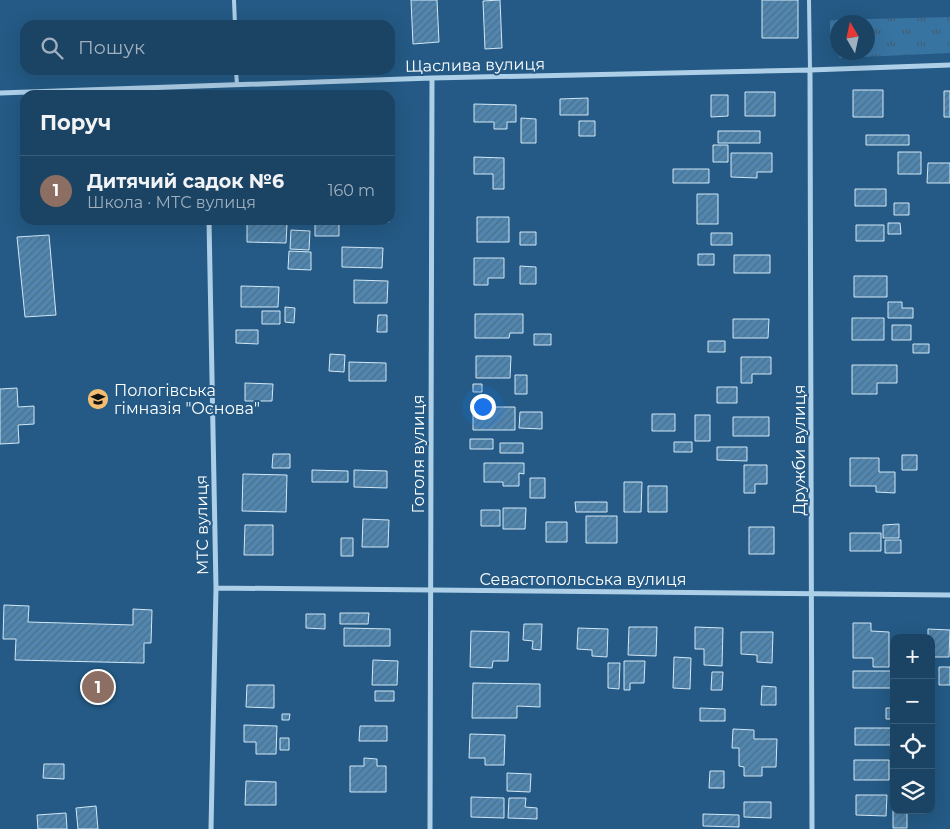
<!DOCTYPE html>
<html lang="uk">
<meta charset="utf-8">
<style>
:root{--surface:#1b4464;--page:#244b6a;--text:#f1f3f6;--muted:#a0b0bf;--line:#395c78;--accent:#f3be71}
body{margin:0;font-family:Montserrat,sans-serif;background:var(--page);color:var(--text)}
.controls{position:absolute;right:15px;bottom:15px;display:grid;overflow:hidden;border-radius:10px;box-shadow:0 5px 20px #0002}
.controls button{width:45px;height:45px;display:grid;place-items:center;padding:0;border:0;border-bottom:1px solid var(--line);background:var(--surface);color:var(--text);font:25px sans-serif}
.compass{position:absolute;left:830px;top:15px;width:45px;height:45px;border-radius:50%;background:var(--surface);box-shadow:0 5px 20px #0002;rotate:351deg}
.you{position:absolute;left:482px;top:406px;width:18px;height:18px;margin:-12px;border:4px solid #fff;border-radius:50%;background:#1a73e8;box-shadow:0 0 0 8px #1a73e833}
.badge{display:grid;place-items:center;width:32px;height:32px;border-radius:50%;background:var(--accent);color:#fff;font-size:16px;font-weight:700}
.pin{position:absolute;translate:-50% -50%;border:2px solid #fff;box-shadow:0 1px 5px #0006}
.list{margin:0;padding:0;list-style:none}
h2{display:flex;justify-content:space-between;align-items:center;height:65px;margin:0;padding:0 20px;font-size:21px}
h2 small{font-size:16px;font-weight:400;color:var(--muted)}
.list li{display:grid;grid-template-columns:32px 1fr auto;gap:15px;align-items:center;box-sizing:border-box;height:70px;padding:0 20px;border-top:1px solid var(--line)}
.list b{display:block;font-size:19px;white-space:nowrap}
.list p{margin:0;font-size:16px;white-space:nowrap;color:var(--muted)}
.list em{font-size:16px;font-style:normal;color:var(--muted)}
.icon{flex:none;width:28px;height:28px;fill:none;stroke:currentColor;stroke-width:2;stroke-linecap:round;stroke-linejoin:round}
.map{position:relative;flex:none;width:950px;height:829px;overflow:hidden}
.search{position:absolute;background:var(--surface);box-shadow:0 5px 20px #0002;left:20px;top:20px;width:375px;height:55px;display:flex;align-items:center;gap:12px;box-sizing:border-box;padding:0 18px;border-radius:15px;color:var(--muted);font-size:19px}
.panel{position:absolute;background:var(--surface);box-shadow:0 5px 20px #0002;left:20px;top:90px;width:375px;height:135px;border-radius:15px}
.map>svg:first-child{display:block}
</style>
<div class="map">
<svg width="950" height="829" viewBox="0 0 950 829">
<defs>
<pattern id="grass-tufts" width="24" height="20" patternUnits="userSpaceOnUse" patternTransform="scale(1.25)"><rect width="24" height="20" fill="#3874a2"/><path d="M3 7l-1-3M5 7V3M7 7l1-3M15 17l-1-3M17 17v-4M19 17l1-3" fill="none" stroke="#435e73"/></pattern>
<pattern id="building-hatch" width="6" height="6" patternUnits="userSpaceOnUse" patternTransform="scale(1.25)"><rect width="6" height="6" fill="#5086af"/><path d="M-1 1l2-2M0 6l6-6M5 7l2-2" fill="none" stroke="#4e6f87"/></pattern>
</defs>
<rect width="100%" height="100%" fill="#245a85"/>
<path fill="url(#grass-tufts)" fill-rule="evenodd" d="M950,17V53L840,58L830,42V20ZM838,22H868V52H838Z"/>
<path fill="url(#building-hatch)" stroke="#d1e7f6" d="M411,0H437L439,42L413,44Z
M500,0L502,48L485,49L483,1Z
M762,0H798V38H762Z
M853,90H883V117H853Z
M944,91H950V117H944Z
M745,92H775V116H745Z
M711,95H728V116L711,117Z
M588,98V115H560V99Z
M474,104L516,105V122H507V129H494V122H474Z
M521,118L536,119V143H521Z
M579,121H595V136H579Z
M718,131H760V143H718Z
M866,135H909V145H866Z
M713,145H728V162H713Z
M898,152H921V174H898Z
M731,153H772V172H757V178L731,177Z
M474,157L504,158V189H493V174H474Z
M928,163H950V183H927Z
M673,169H709V183H673Z
M855,189H886V206H855Z
M697,194H718V224H697Z
M894,203H909V215H894Z
M477,217H509V242H477Z
M334,220H389V222Z
M315,221L339,222V236H315Z
M247,223L287,224L286,243L247,242Z
M888,223H900L901,234H888Z
M856,225H884V241H856Z
M291,230L310,231L309,250L290,249Z
M520,232H536V245H520Z
M711,233H732V245H711Z
M49,235L56,315L25,317L17,237Z
M342,247L383,248L382,268L342,267Z
M289,251L311,252V270L288,269Z
M698,254H714V265H698Z
M734,255H770V273H734Z
M474,258H504V278H488V285H474Z
M520,266L536,267V284H520Z
M854,276H887V297H854Z
M354,280L388,281L387,303H354Z
M241,286L279,287L278,307H241Z
M888,302H902V308H913V318H888Z
M285,307L295,308L294,323L285,322Z
M262,311H280V324H262Z
M475,314H523V333H510L509,338H475Z
M378,315H387V332H377Z
M852,318H884V340H852Z
M733,319H769L768,338H733Z
M892,325H911V340H892Z
M236,330H258V344L236,343Z
M534,334H551V345H534Z
M708,341H725V352H708Z
M913,344H929V353H913Z
M330,354L345,355L344,372L329,371Z
M476,356H511L510,378H476Z
M741,357H771V374H752V383H741Z
M349,362L386,363V381H349Z
M852,365H897V383H877V394H852Z
M515,375H527V394H515Z
M245,383L273,384L272,401H245Z
M473,384H482V392H473Z
M717,387H737V403H717Z
M17,388L18,407L34,406V424L18,425L19,443L0,444V389Z
M473,407H515V430H473Z
M520,412H542V429L519,428Z
M652,414H675V431H652Z
M695,415H710V441H695Z
M733,417H769V436H733Z
M470,439H493V449H470Z
M674,442H692V452H674Z
M500,443H523V453H500Z
M717,447H747V461L717,460Z
M273,454H290V468H272Z
M902,455H917V470H902Z
M850,458H879V472H895V493L876,492V486H850Z
M484,463H524V474L519,473V486H503V482H484Z
M744,465H767V484H755V493H744Z
M312,470L348,471V482H312Z
M354,470L387,471V488L354,487Z
M243,474L287,475L286,512L242,511Z
M530,478H545V498H530Z
M624,482H642L641,512H624Z
M648,486H667V512H648Z
M575,502H607V512H576Z
M503,508H526L525,529H503Z
M481,510H500V526H481Z
M586,516H617V543H586Z
M363,519L389,520L388,547H362Z
M546,522H567V542H546Z
M899,524V538H883V525Z
M245,525H273V555H244Z
M749,527H774V554H749Z
M850,533H881V551H850Z
M341,538H353V556H341Z
M885,540H901V553H885Z
M4,605L29,606L28,622L133,625V609L152,610L151,643H144V663L15,660L16,639H3Z
M340,613H369L368,624H340Z
M306,614H325V629L306,628Z
M853,623H871V631L889,632V667H873V658H853Z
M524,624H542L541,650L532,649L533,641L523,640Z
M629,627H657L656,656L628,655Z
M695,627L723,628L722,666L704,665V649H695Z
M344,628L390,629V646H344Z
M578,628L608,629L607,657L592,656V650L577,649Z
M928,629L950,630L949,657H931V638H928Z
M471,631L509,632L508,661H493L492,668L470,667Z
M741,632H773L772,663L757,662V655L741,654Z
M674,657L691,658L690,689L673,688Z
M373,660L398,661L397,685H372Z
M624,661H645L644,683H630V690H624Z
M608,663H620L619,689L608,688Z
M939,667H950V685H939Z
M853,671H894V688H853Z
M712,672H723L722,690H711Z
M473,683L540,684V707L517,706V718H472Z
M247,685H274V708L246,707Z
M762,686L776,687V705H761Z
M375,691H394V701H375Z
M700,708L725,709V721H700Z
M886,708H894V719H886Z
M282,714H290L289,720H282Z
M244,725L277,726L276,754H256V742H244Z
M360,726H387V741H359Z
M855,728H894V745H855Z
M733,729L754,730V739H777L776,767H762V776H744V767L739,766V748H732Z
M470,734L505,735L504,765H485V758H469Z
M280,738H289V750H280Z
M364,758L377,759V766H386V792H350V766H364Z
M854,760H889V780H854Z
M44,764H64V779L43,778Z
M710,771H724V788H709Z
M507,773L531,774L530,792L507,791Z
M246,781L276,782V805H245Z
M856,795H887L886,816L856,815Z
M471,797L504,798V818L471,817Z
M509,798H526L525,807L537,808V819L508,818Z
M744,802H771V818L744,817Z
M893,805L894,810H907V828H893Z
M96,806L98,829H78L76,808Z
M66,813L67,829H38L37,815Z
M703,814L739,815V827L703,826Z"/>
<g fill="none" stroke-linecap="round" stroke-linejoin="round">
<path stroke="#adcfe8" stroke-width="4" d="M234,0L235,25
M809,0L810,70
M236,70L237,85"/>
<path stroke="#adcfe8" stroke-width="5" d="M810,70L812,829
M0,93L432,78L810,70L950,65
M209,220L216,588L211,829
M216,588L950,595
M430,829L432,78"/>
</g>
<defs>
<g id="school-disc" transform="scale(1.125)"><circle r="9.5" fill="#f3be71" stroke="#245a85"/><path d="M0-5L7-2L0 1L-7-2ZM-4 1L0 2.5L4 1V4Q0 6-4 4Z" fill="#111"/></g>
</defs>
<g fill-rule="evenodd">
<use href="#school-disc" x="98" y="399"/>
</g>
<g text-anchor="middle" dominant-baseline="central" stroke-width="4" stroke-linejoin="round" paint-order="stroke">
<g font-size="16" fill="#fff" stroke="#245a85">
<text transform="translate(475 65) rotate(-1)">Щаслива вулиця</text>
<text transform="translate(799 450) rotate(-90)">Дружби вулиця</text>
<text transform="translate(418 454) rotate(-90)">Гоголя вулиця</text>
<text transform="translate(202 525) rotate(-91)">МТС вулиця</text>
<text x="583" y="579">Севастопольська вулиця</text>
</g>
<g font-size="16" fill="#fff" stroke="#245a85" text-anchor="start">
<text x="114" y="390">Пологівська<tspan x="114" dy="18">гімназія "Основа"</tspan></text>
</g>
</g>
</svg>
<div class="controls">
<button>+</button>
<button>−</button>
<button><svg class="icon" aria-label="locate" viewBox="0 0 24 24"><circle cx="12" cy="12" r="6"/><path d="M12 2v4M12 18v4M2 12h4M18 12h4"/></svg></button>
<button><svg class="icon" aria-label="layers" viewBox="0 0 24 24"><path d="M12 4l9 5-9 5-9-5zM3 14l9 5 9-5"/></svg></button>
</div>
<svg class="compass" viewBox="-18 -18 36 36"><path d="M0-13l5 13h-10z" fill="#e53935"/><path d="M0 13l5-13h-10z" fill="#a0b0bf"/></svg>
<div class="you"></div>
<div class="pin badge" style="left:98px;top:687px;background:#8d6e63">1</div>
<div class="search"><svg class="icon" aria-label="search" viewBox="0 0 24 24"><circle cx="10" cy="10" r="6"/><path d="M15 15l6 6"/></svg>Пошук</div>
<section class="panel">
<h2>Поруч<small></small></h2>
<ul class="list">
<li><span class="badge" style="background:#8d6e63">1</span><div><b>Дитячий садок №6</b><p>Школа · МТС вулиця</p></div><em>160 m</em></li>
</ul>
</section>
</div>
